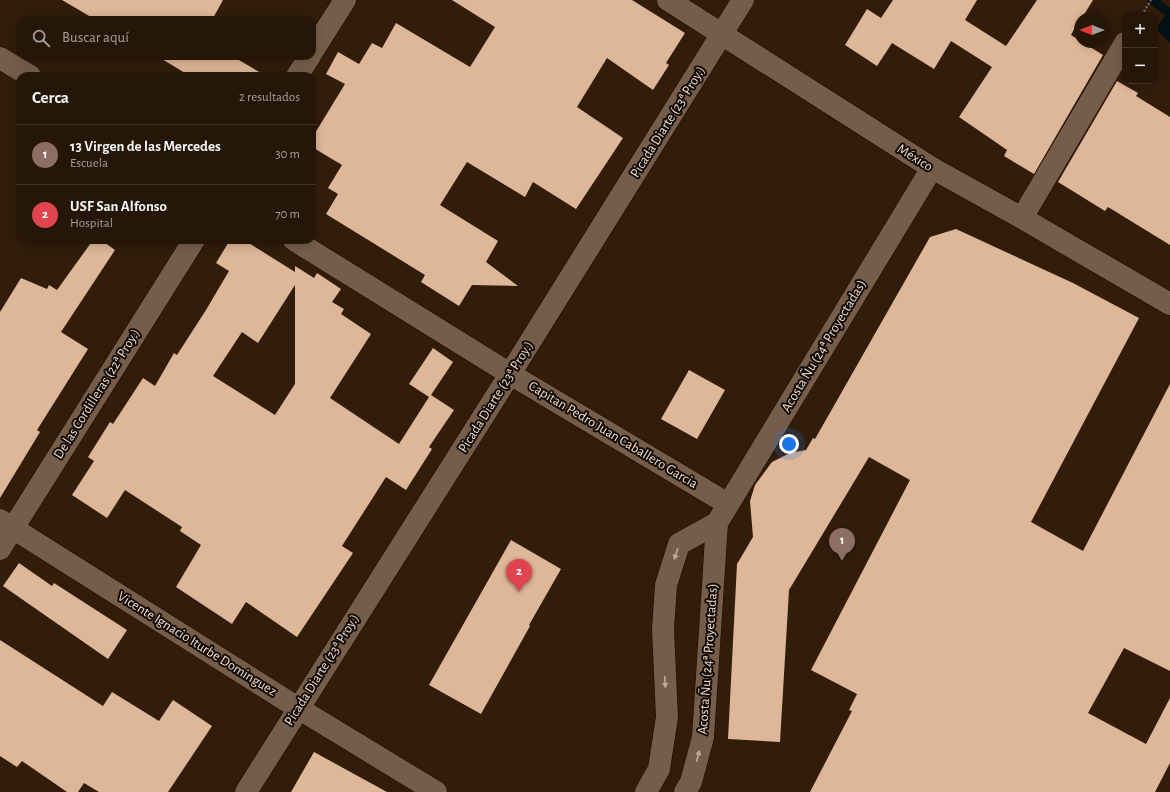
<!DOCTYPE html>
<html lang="es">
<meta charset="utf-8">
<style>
:root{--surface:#261608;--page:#322316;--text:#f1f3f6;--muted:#a49f9c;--line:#423529;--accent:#56c9e1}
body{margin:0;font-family:"Alegreya Sans",sans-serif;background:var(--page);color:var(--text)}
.controls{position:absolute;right:12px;top:12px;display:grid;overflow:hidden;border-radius:8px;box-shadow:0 2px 10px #0003}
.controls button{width:36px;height:36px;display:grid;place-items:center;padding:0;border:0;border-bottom:1px solid var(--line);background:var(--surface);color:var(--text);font:20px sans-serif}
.compass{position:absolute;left:1074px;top:12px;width:36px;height:36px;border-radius:50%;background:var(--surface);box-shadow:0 2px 10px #0003;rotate:270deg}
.you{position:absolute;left:789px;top:444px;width:14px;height:14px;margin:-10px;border:3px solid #fff;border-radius:50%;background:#1a73e8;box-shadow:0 0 0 6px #1a73e833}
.badge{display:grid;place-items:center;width:26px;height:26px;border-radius:50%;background:var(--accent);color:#fff;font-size:13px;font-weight:700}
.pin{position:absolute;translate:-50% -33px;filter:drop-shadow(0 1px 2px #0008)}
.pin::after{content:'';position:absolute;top:21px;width:14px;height:12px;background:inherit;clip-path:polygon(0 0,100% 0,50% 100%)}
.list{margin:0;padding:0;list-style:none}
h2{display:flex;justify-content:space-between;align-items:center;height:52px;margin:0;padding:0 16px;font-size:17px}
h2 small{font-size:13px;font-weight:400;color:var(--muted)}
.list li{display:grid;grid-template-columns:26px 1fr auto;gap:12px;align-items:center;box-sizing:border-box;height:60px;padding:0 16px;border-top:1px solid var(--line)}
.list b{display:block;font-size:15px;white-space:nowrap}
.list p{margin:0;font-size:13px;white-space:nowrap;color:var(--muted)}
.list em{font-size:13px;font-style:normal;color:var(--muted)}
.icon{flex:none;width:22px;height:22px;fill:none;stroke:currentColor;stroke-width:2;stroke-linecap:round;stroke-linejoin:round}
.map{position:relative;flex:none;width:1170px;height:792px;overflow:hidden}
.search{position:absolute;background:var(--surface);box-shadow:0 2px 10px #0003;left:16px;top:16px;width:300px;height:44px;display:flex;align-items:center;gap:10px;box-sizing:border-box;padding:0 14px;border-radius:12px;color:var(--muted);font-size:15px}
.panel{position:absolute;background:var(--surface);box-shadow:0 2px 10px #0003;left:16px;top:72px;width:300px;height:172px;border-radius:12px}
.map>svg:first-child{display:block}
</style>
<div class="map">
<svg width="1170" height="792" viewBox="0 0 1170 792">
<rect width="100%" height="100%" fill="#321d0b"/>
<path fill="#021216" d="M1170,7V43L1156,29Z"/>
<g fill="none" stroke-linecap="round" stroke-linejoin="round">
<path stroke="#021216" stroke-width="9" d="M1152,0L1170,13"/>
</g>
<path fill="#deb698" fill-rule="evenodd" d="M62,0H223L212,20H96Z
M452,0H632L685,33L666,63L669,65L653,90L607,58L577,107L623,138L576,209L533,182L525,197L467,162L440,205L498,241L486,262L518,286L472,285L459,306L421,282L425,275L326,214L338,194L328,188L342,165L312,147V138L345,84L326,74L338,52L359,64L372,43L382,48L396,23L470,67L495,27Z
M893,0H977L965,20L1006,46L1037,0H1093L1082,18H1080L1071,35L1103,55L1034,174L1004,156L1007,150L959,117L992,67L951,41L934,69L892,43L877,66L845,45L867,9L881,18Z
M157,56H232L266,76H190Z
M1117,81L1138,93L1136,96L1170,117V245L1108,207L1105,211L1058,182Z
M956,229L1073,283L1139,318L1031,522L1083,551L1170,384V671L1124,648L1088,713L1146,744L1170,698V763L1155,792H810L852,711L849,710L857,694L811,670L910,480L869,457L789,590L780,742L728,739L737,564L753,537L750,501L755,485L772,462L790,453L806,450L813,438L815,439L930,237Z
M93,240H101L115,250L61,332L88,349L37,430L40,432L0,498V312L21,278L47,289L49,285L57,290Z
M230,240H244L295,272V266L314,278L317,273L341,289L332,302L344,309L341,314L371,334L330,398L399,444L429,397L409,384L433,348L453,362L431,395L454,410L429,447L432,449L406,490L386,477L342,546L353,553L297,637L246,602L232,624L176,587L201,545L180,531L182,527L125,490L107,518L72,495L94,461L88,457L110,422L113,424L143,378L155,386L174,353L177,355L206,310L229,271L216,263ZM295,285V384L275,415L213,376L242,332L258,343Z
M689,370L725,390L697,439L661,419Z
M511,540L561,569L529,625L530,626L481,714L429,685Z
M19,563L52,586L54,583L127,630L108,659L3,586Z
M0,640L103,706L112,692L159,721L173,700L212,726L168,792H99L84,783L78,792H67L22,761L17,767L0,756Z
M314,752L387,792H291Z"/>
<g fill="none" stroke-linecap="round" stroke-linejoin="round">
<g stroke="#190700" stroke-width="23">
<path id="minor" d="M668,0L932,168L1022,218L1170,304
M312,52L345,0
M0,58L30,76
M297,76L310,56
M1022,218L1125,43
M294,240L510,374L728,504
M0,520L298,708L436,792
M0,549L194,240
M246,792L510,374L743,0"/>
</g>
<g stroke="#190700" stroke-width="23">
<path id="tertiary" d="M646,792L659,769L667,717L663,629L666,585L679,544L717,523
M685,792L691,782L703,737L717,523L932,168"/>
</g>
<path stroke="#766353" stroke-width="2.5" stroke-dasharray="2 2" stroke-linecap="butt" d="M1142,15L1151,0"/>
<use href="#minor" stroke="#765d49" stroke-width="22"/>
<use href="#tertiary" stroke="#765d49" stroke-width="22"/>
</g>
<defs><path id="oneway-solid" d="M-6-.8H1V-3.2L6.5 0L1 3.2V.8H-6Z"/></defs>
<g fill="#bdaa9b">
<use href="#oneway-solid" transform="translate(676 554) rotate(108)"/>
<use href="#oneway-solid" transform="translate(665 682) rotate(87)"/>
<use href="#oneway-solid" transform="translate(698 756) rotate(-75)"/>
</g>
<g text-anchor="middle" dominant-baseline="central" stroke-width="4" stroke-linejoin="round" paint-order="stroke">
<g font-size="14" fill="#ecddd2" stroke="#130a04">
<text transform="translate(668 122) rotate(-58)">Picada Diarte (23ª Proy.)</text>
<text transform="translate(915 158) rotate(32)">México</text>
<text transform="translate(824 346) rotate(-59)">Acosta Ñu (24ª Proyectadas)</text>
<text transform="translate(97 394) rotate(-58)">De las Cordilleras (22ª Proy.)</text>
<text transform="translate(496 397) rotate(-58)">Picada Diarte (23ª Proy.)</text>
<text transform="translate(613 435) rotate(31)">Capitan Pedro Juan Caballero Garcia</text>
<text transform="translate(197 644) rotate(32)">Vicente Ignacio Iturbe Dominguez</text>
<text transform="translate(708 659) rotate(-86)">Acosta Ñu (24ª Proyectadas)</text>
<text transform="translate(322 670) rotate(-58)">Picada Diarte (23ª Proy.)</text>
</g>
</g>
</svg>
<div class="controls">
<button>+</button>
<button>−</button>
</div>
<svg class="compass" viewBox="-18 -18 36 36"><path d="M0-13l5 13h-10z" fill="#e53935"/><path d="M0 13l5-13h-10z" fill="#a49f9c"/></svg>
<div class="you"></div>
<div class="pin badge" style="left:842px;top:561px;background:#8d6e63">1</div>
<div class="pin badge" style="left:519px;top:592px;background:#e0444e">2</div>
<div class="search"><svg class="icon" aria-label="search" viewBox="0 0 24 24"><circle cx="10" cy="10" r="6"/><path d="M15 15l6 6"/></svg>Buscar aquí</div>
<section class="panel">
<h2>Cerca<small>2 resultados</small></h2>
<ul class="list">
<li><span class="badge" style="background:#8d6e63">1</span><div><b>13 Virgen de las Mercedes</b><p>Escuela</p></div><em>30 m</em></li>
<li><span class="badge" style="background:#e0444e">2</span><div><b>USF San Alfonso</b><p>Hospital</p></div><em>70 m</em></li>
</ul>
</section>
</div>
